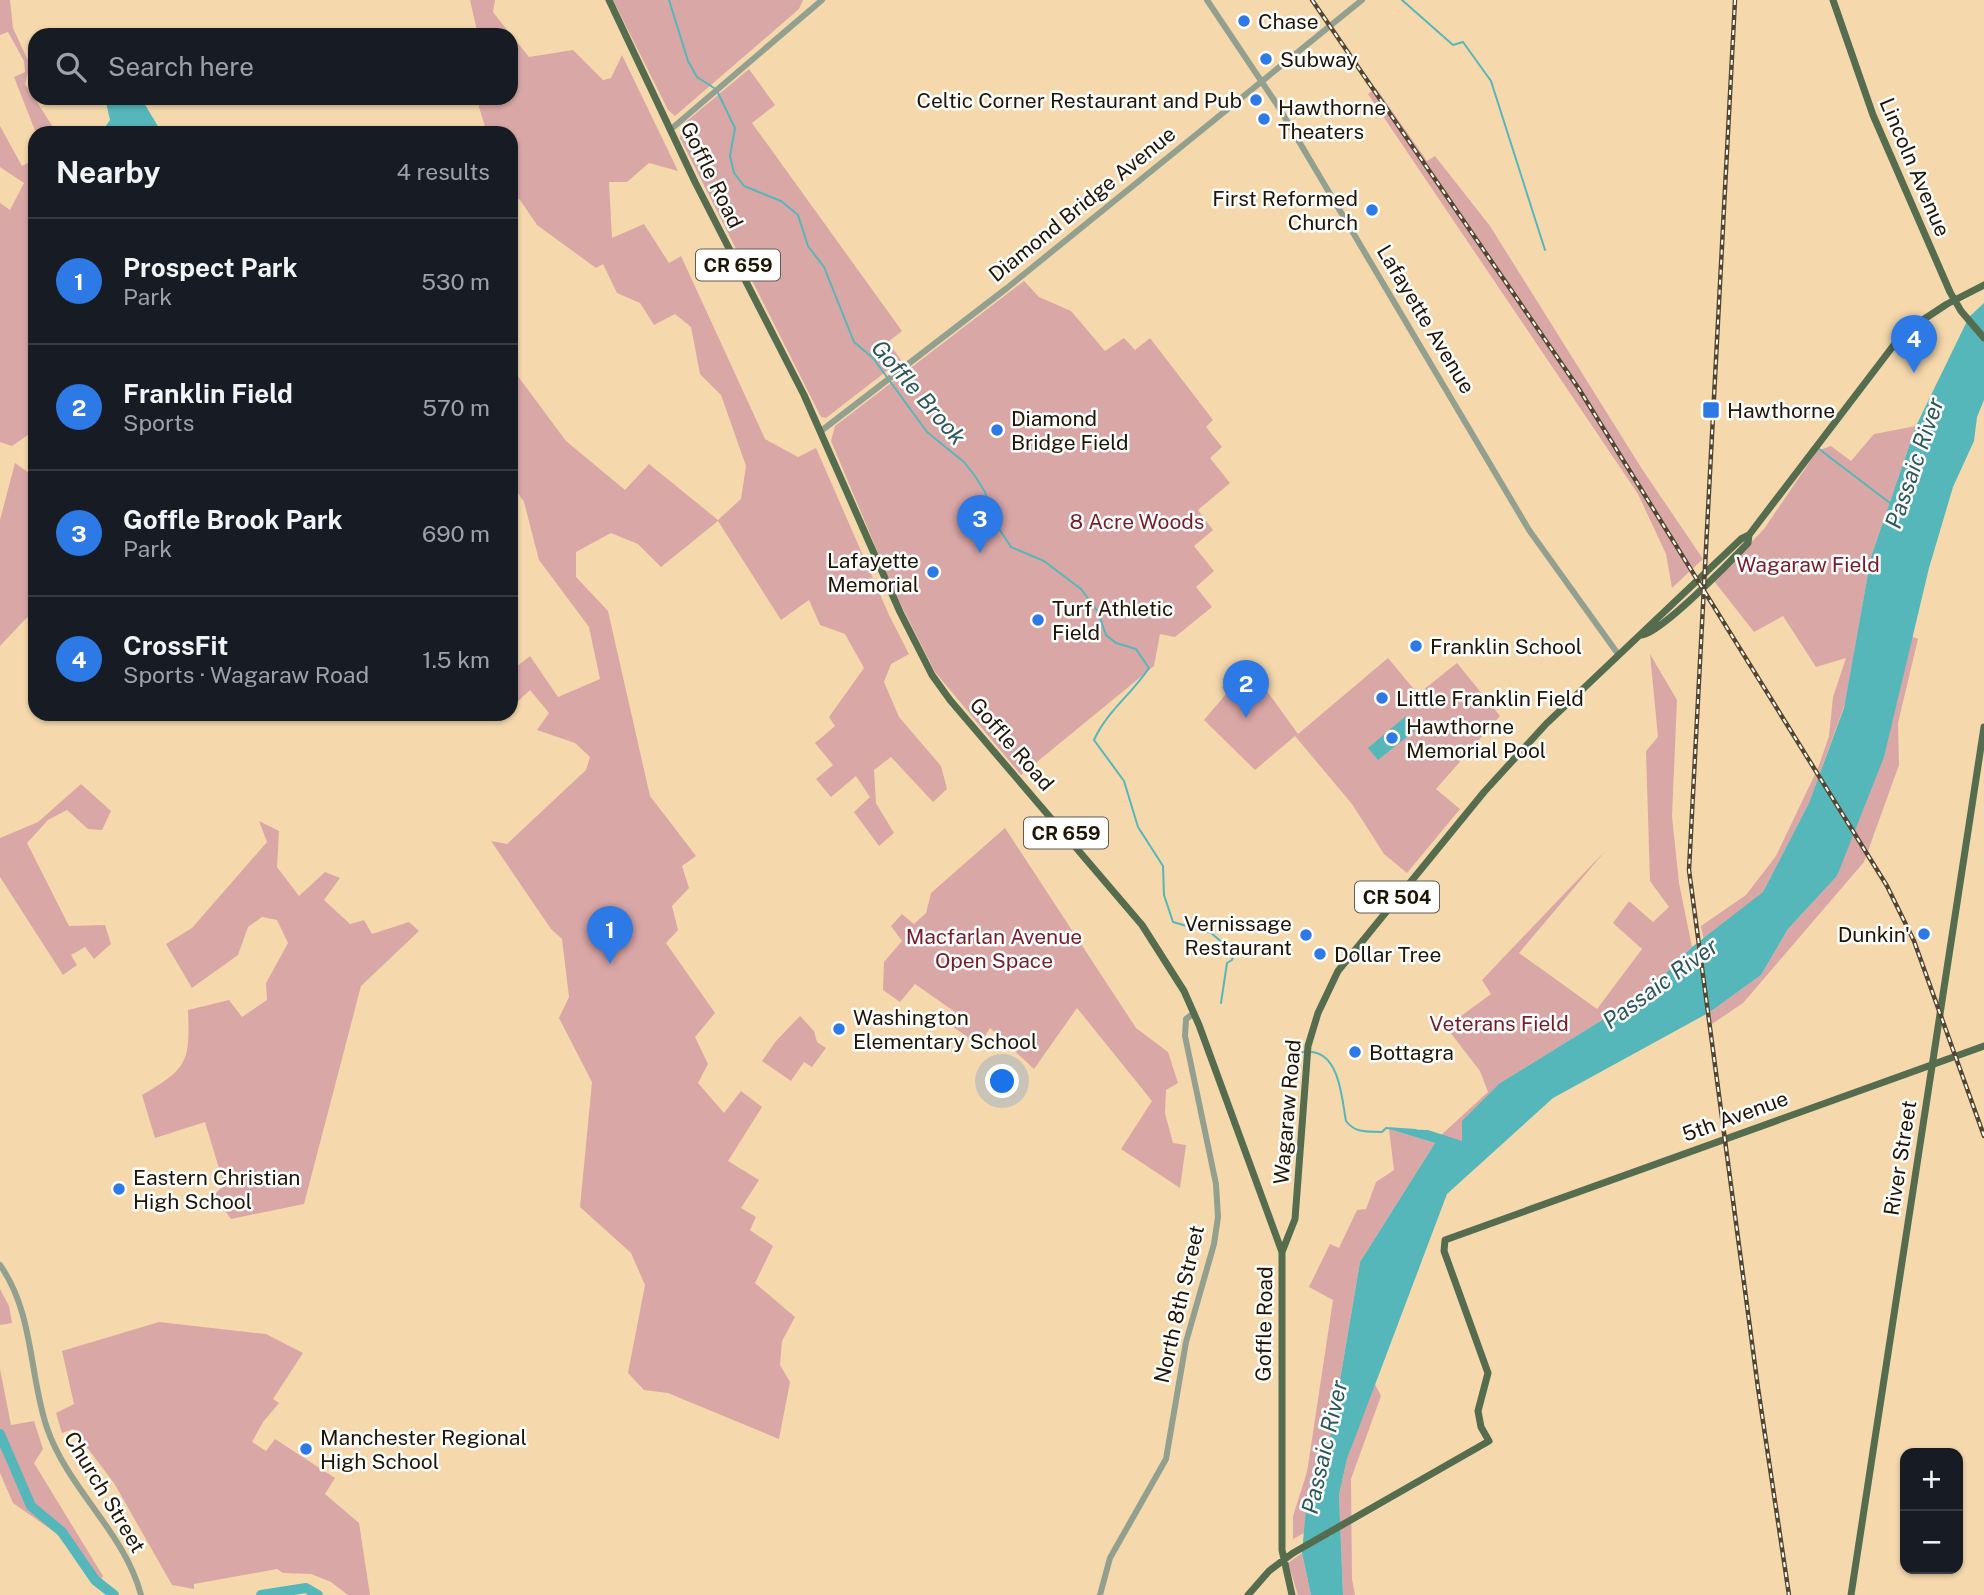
<!DOCTYPE html>
<meta charset="utf-8">
<style>
:root{--surface:#171b24;--page:#242831;--text:#f1f3f6;--muted:#9ea1a6;--line:#363941;--accent:#2d79e5}
body{margin:0;font-family:"Public Sans",sans-serif;background:var(--page);color:var(--text)}
.controls{position:absolute;right:21px;bottom:21px;display:grid;overflow:hidden;border-radius:14px;box-shadow:0 2px 5px #0004}
.controls button{width:63px;height:63px;display:grid;place-items:center;padding:0;border:0;border-bottom:2px solid var(--line);background:var(--surface);color:var(--text);font:35px sans-serif}
.you{position:absolute;left:1003px;top:1082px;width:24px;height:24px;margin:-18px;border:5px solid #fff;border-radius:50%;background:#1a73e8;box-shadow:0 0 0 10px #1a73e833}
.badge{display:grid;place-items:center;width:46px;height:46px;border-radius:50%;background:var(--accent);color:#fff;font-size:23px;font-weight:700}
.pin{position:absolute;translate:-50% -58px;filter:drop-shadow(0 2px 4px #0008)}
.pin::after{content:'';position:absolute;top:37px;width:24px;height:21px;background:inherit;clip-path:polygon(0 0,100% 0,50% 100%)}
.list{margin:0;padding:0;list-style:none}
h2{display:flex;justify-content:space-between;align-items:center;height:91px;margin:0;padding:0 28px;font-size:30px}
h2 small{font-size:23px;font-weight:400;color:var(--muted)}
.list li{display:grid;grid-template-columns:46px 1fr auto;gap:21px;align-items:center;box-sizing:border-box;height:126px;padding:0 28px;border-top:2px solid var(--line)}
.list b{display:block;font-size:26px;white-space:nowrap}
.list p{margin:0;font-size:23px;white-space:nowrap;color:var(--muted)}
.list em{font-size:23px;font-style:normal;color:var(--muted)}
.icon{flex:none;width:38px;height:38px;fill:none;stroke:currentColor;stroke-width:2;stroke-linecap:round;stroke-linejoin:round}
.map{position:relative;flex:none;width:1984px;height:1595px;overflow:hidden}
.search{position:absolute;background:var(--surface);box-shadow:0 2px 5px #0004;left:28px;top:28px;width:490px;height:77px;display:flex;align-items:center;gap:18px;box-sizing:border-box;padding:0 24px;border-radius:21px;color:var(--muted);font-size:26px}
.panel{position:absolute;background:var(--surface);box-shadow:0 2px 5px #0004;left:28px;top:126px;width:490px;height:595px;border-radius:21px}
.map>svg:first-child{display:block}
</style>
<div class="map">
<svg width="1984" height="1595" viewBox="0 0 1984 1595">
<rect width="100%" height="100%" fill="#f5d9ad"/>
<path fill="#daa7a7" d="M0,0H10L13,28L30,65L25,84L57,133H36L14,77L25,72L24,61L8,32L0,35Z
M470,0H495L493,12L511,35H478Z
M613,0H803L799,9L675,116L668,110Z
M511,35L529,57L573,50L603,80L611,78L622,55L678,171L649,163L627,182H609L612,238L644,224L669,263L681,256L765,439L798,457L816,448L889,615L909,654L891,664L884,682L899,717L941,766L947,789L933,802L891,757L874,770L876,803L894,833L879,846L854,812L870,797L856,776L831,797L816,779L833,765L815,743L835,726L829,717L864,668L845,634L820,625L809,600L781,620L718,521L661,567L638,544L611,533L576,552V577L608,611L650,796L696,856L682,866L689,888L672,906L678,930L666,943L715,1013L695,1037L708,1064L698,1083L724,1113L741,1091L762,1107L728,1161L759,1180L741,1208L756,1217L750,1230L773,1246L755,1283L795,1317L782,1341L780,1365L790,1382L779,1439L668,1393L644,1390L628,1373L645,1285L631,1253L580,1207L592,1082L559,1018L569,997L562,939L551,929L491,841L507,844L586,770L590,757L575,743L537,730L549,713L530,690L514,705L511,701V671L530,656L558,697L600,679L589,627L539,560L524,502L511,483V367L566,441L625,490L649,464L718,520L741,499L746,466L721,395L700,374L691,327L675,314L654,325L640,303L617,293L603,264L596,268L537,225L520,200L511,194V133H487L479,107L480,98H511Z
M749,69L775,105L752,123L902,331L888,342L901,360L826,418L821,417L680,138L682,125Z
M1376,88L1427,161L1435,156L1490,226L1642,469L1703,559L1672,588L1666,554L1638,494L1368,94Z
M0,126L22,166L35,159V430L12,446L0,442V203L10,210L24,183L0,167Z
M1024,281L1039,297L1071,311L1105,351L1124,338L1135,350L1150,338L1213,420L1206,427L1222,447L1210,458L1230,483L1198,510L1213,530L1194,546L1214,571L1196,587L1212,607L1175,637L1160,634L1154,666L1021,775L935,672L895,593L831,441L835,426Z
M1916,426L1871,557L1845,704L1809,803L1763,892L1704,941L1701,926L1746,895L1776,856L1818,768L1829,736L1833,697L1846,658L1816,667L1783,616L1754,632L1714,581L1764,529L1817,451L1831,446L1851,461L1874,434Z
M15,463L29,473L35,467V609L0,646V520Z
M1911,636L1918,639L1898,723L1899,765L1864,862L1743,1003L1712,1024L1710,1012L1761,975L1788,929L1837,876L1897,696Z
M1650,654L1677,700L1672,816L1679,883L1692,947L1646,993L1500,1083L1463,1142L1440,1136L1488,1092L1480,1071L1446,1027L1491,994L1482,980L1606,850L1519,953L1597,1009L1642,949L1613,923L1629,901L1653,922L1669,907L1650,881L1646,751L1658,737Z
M1388,658L1418,694L1457,663L1500,716L1436,789L1460,809L1407,873L1384,854L1352,804L1295,736L1255,770L1204,720L1226,694L1222,687L1248,665L1298,734Z
M81,784L111,811L102,830L88,829L67,810L48,820L27,843L69,926L105,925L111,944L94,959L85,947L71,955L77,965L63,975L0,877V838L38,822Z
M259,821L279,831L277,867L299,896L325,872L340,878L324,900L350,924L364,920L372,934L409,922L419,931L361,986L304,1204L231,1219L214,1195L224,1185L205,1122L155,1138L142,1095C188,1068 190,1062 188,1010L229,1000L242,1017L267,1000L266,983L288,943L277,920L262,917L248,927L238,955L192,988L166,944L192,928L267,842Z
M1005,828L1136,1028L1168,1052L1178,1083L1166,1090L1165,1113L1173,1143L1186,1145L1180,1188L1121,1149L1152,1101L1077,1008L1034,1069L990,1028L979,1045L949,1024L955,1012L915,984L900,1002L883,990L884,962L902,941L891,926L902,914L914,924L926,913L931,893Z
M800,1016L814,1031L817,1042L826,1048L812,1067L804,1062L791,1081L762,1061L776,1041Z
M1389,1129L1435,1143L1360,1262L1331,1433L1307,1498L1306,1532L1293,1539V1516L1307,1472L1333,1300L1309,1287L1330,1244L1339,1248L1357,1210L1366,1209L1376,1182L1394,1170Z
M0,1289L9,1306L12,1323L0,1325Z
M159,1322L266,1334L303,1353L273,1399L279,1403L263,1422L252,1442L266,1451L275,1439L335,1478L325,1494L359,1523L370,1595H348L331,1582L311,1574L283,1573L277,1569L194,1584V1589L172,1585L114,1483L73,1429L62,1433L56,1413L74,1404L62,1351Z
M0,1369L11,1425L34,1421L43,1449L34,1463L103,1576L97,1585L56,1533L13,1503L0,1473Z
M1374,1382L1381,1396L1351,1479L1352,1579L1355,1595H1343L1339,1495L1347,1459Z
M1302,1553L1311,1595H1298L1288,1563Z"/>
<path fill="#55b7ba" d="M105,98H148L144,103L162,133H101L110,120Z
M1984,303V400L1977,417L1974,441L1953,487L1929,568L1884,757L1837,876L1788,929L1761,975L1710,1012L1553,1098L1447,1194L1347,1459L1339,1495L1343,1595H1311L1302,1553L1307,1498L1331,1433L1360,1262L1435,1143L1389,1129L1428,1130L1462,1141V1121L1500,1083L1646,993L1692,947L1763,892L1809,803L1844,708L1871,557L1916,426L1969,317Z
M1406,716L1417,729L1378,760L1368,748Z"/>
<g fill="none" stroke-linecap="round" stroke-linejoin="round">
<path stroke="#55b7ba" stroke-width="2" d="M669,0L688,61L697,77L714,88
M1402,0L1453,45L1463,42L1491,81L1545,250
M718,93L735,128L730,156L734,173L744,186L781,201L798,215L808,246L824,267L854,342L873,358L927,432L964,462L975,476L985,492L992,518L1011,547L1044,561L1081,589L1098,612L1106,635L1116,643L1136,649L1149,668C1132,694 1107,711 1094,740L1124,781L1138,827L1163,866L1164,895L1173,922L1211,933L1234,952L1232,960L1227,963L1221,1003
M1819,449L1890,503
M1312,1052C1340,1055 1342,1100 1346,1121C1356,1134 1368,1131 1382,1132L1386,1128L1416,1130
M1293,1053L1306,1052"/>
<path stroke="#55b7ba" stroke-width="10" d="M0,1434L31,1506L62,1532L95,1580L114,1595
M261,1595L306,1588L318,1595"/>
<path stroke="#93a08f" stroke-width="6" d="M1207,0L1278,106L1529,530L1618,654
M670,130L822,0
M821,431L1007,288L1362,0
M0,1265C34,1313 29,1375 47,1428C68,1489 125,1533 141,1595
M1100,1595L1110,1558L1166,1459L1186,1342L1214,1244L1218,1217L1216,1184L1185,1036L1186,1019L1194,1013"/>
<path stroke="#556d4e" stroke-width="7" d="M609,0L695,182L804,395L900,612L932,675L950,700L1142,925L1184,991L1199,1025L1282,1252V1550L1292,1595
M1833,0L1873,115L1950,292L1961,311L1984,338
M1642,635C1662,632 1731,561 1748,543L1749,535
M1282,1252L1295,1219L1308,1046L1318,1013L1338,971L1484,792L1546,724L1741,539L1749,535L1903,333L1947,304L1984,285
M1248,1595L1269,1571L1293,1553L1489,1441L1481,1427L1478,1411L1488,1373L1444,1251L1445,1240L1984,1046
M1851,1595L1984,727"/>
<g stroke="#54452e" stroke-width="4.5">
<path id="rail" d="M1312,0L1579,389L1887,886L1914,941L1984,1136
M1735,0L1689,870L1758,1388L1789,1595"/>
</g>
<use href="#rail" stroke="#fefefe" stroke-width="2" stroke-dasharray="5" stroke-linecap="butt"/>
</g>
<g fill="#2d79e5" stroke="#fefefe" stroke-width="2.5">
<circle cx="1244" cy="21" r="7"/>
<circle cx="1266" cy="59" r="7"/>
<circle cx="1256" cy="100" r="7"/>
<circle cx="1264" cy="119" r="7"/>
<circle cx="1372" cy="210" r="7"/>
<rect x="1702" y="401" width="18" height="18" rx="3.5"/>
<circle cx="997" cy="430" r="7"/>
<circle cx="933" cy="572" r="7"/>
<circle cx="1038" cy="620" r="7"/>
<circle cx="1416" cy="646" r="7"/>
<circle cx="1382" cy="698" r="7"/>
<circle cx="1392" cy="738" r="7"/>
<circle cx="1924" cy="934" r="7"/>
<circle cx="1306" cy="935" r="7"/>
<circle cx="1320" cy="954" r="7"/>
<circle cx="839" cy="1029" r="7"/>
<circle cx="1355" cy="1052" r="7"/>
<circle cx="119" cy="1189" r="7"/>
<circle cx="306" cy="1449" r="7"/>
</g>
<g text-anchor="middle" dominant-baseline="central" stroke-width="5" stroke-linejoin="round" paint-order="stroke">
<g fill="#fefefe" stroke="#625b50" stroke-width="2">
<rect x="696" y="249.5" width="84" height="31" rx="5"/>
<rect x="1024" y="817.5" width="84" height="31" rx="5"/>
<rect x="1355" y="881.5" width="84" height="31" rx="5"/>
</g>
<g font-size="19" font-weight="bold" fill="#1f1505">
<text x="738" y="265">CR 659</text>
<text x="1066" y="833">CR 659</text>
<text x="1397" y="897">CR 504</text>
</g>
<g font-size="21" fill="#1f1505" stroke="#fefefe" text-anchor="start">
<text x="1258" y="21">Chase</text>
<text x="1280" y="59">Subway</text>
<text x="1242" y="100" text-anchor="end">Celtic Corner Restaurant and Pub</text>
<text x="1278" y="107">Hawthorne<tspan x="1278" dy="24">Theaters</tspan></text>
<text x="1358" y="198" text-anchor="end">First Reformed<tspan x="1358" dy="24">Church</tspan></text>
<text x="1727" y="410">Hawthorne</text>
<text x="1011" y="418">Diamond<tspan x="1011" dy="24">Bridge Field</tspan></text>
<text x="919" y="560" text-anchor="end">Lafayette<tspan x="919" dy="24">Memorial</tspan></text>
<text x="1052" y="608">Turf Athletic<tspan x="1052" dy="24">Field</tspan></text>
<text x="1430" y="646">Franklin School</text>
<text x="1396" y="698">Little Franklin Field</text>
<text x="1406" y="726">Hawthorne<tspan x="1406" dy="24">Memorial Pool</tspan></text>
<text x="1292" y="923" text-anchor="end">Vernissage<tspan x="1292" dy="24">Restaurant</tspan></text>
<text x="1910" y="934" text-anchor="end">Dunkin'</text>
<text x="1334" y="954">Dollar Tree</text>
<text x="853" y="1017">Washington<tspan x="853" dy="24">Elementary School</tspan></text>
<text x="1369" y="1052">Bottagra</text>
<text x="133" y="1177">Eastern Christian<tspan x="133" dy="24">High School</tspan></text>
<text x="320" y="1437">Manchester Regional<tspan x="320" dy="24">High School</tspan></text>
</g>
<g font-size="21" fill="#1f1505" stroke="#fefefe">
<text transform="translate(1915 167) rotate(67)">Lincoln Avenue</text>
<text transform="translate(712 175) rotate(64)">Goffle Road</text>
<text transform="translate(1082 204) rotate(-39)">Diamond Bridge Avenue</text>
<text transform="translate(1426 319) rotate(59)">Lafayette Avenue</text>
<text transform="translate(1012 744) rotate(49)">Goffle Road</text>
<text transform="translate(1287 1112) rotate(-85)">Wagaraw Road</text>
<text transform="translate(1735 1116) rotate(-20)">5th Avenue</text>
<text transform="translate(1900 1158) rotate(-81)">River Street</text>
<text transform="translate(1179 1304) rotate(-77)">North 8th Street</text>
<text transform="translate(1264 1324) rotate(-89)">Goffle Road</text>
<text transform="translate(105 1492) rotate(59)">Church Street</text>
</g>
<g font-size="21" fill="#761d29" stroke="#fefefe">
<text x="1137" y="521">8 Acre Woods</text>
<text x="1808" y="564">Wagaraw Field</text>
<text x="994" y="936">Macfarlan Avenue<tspan x="994" dy="24">Open Space</tspan></text>
<text x="1499" y="1023">Veterans Field</text>
</g>
<g font-size="23" font-style="italic" fill="#2a5758" stroke="#fefefe">
<text transform="translate(919 392) rotate(49)">Goffle Brook</text>
<text transform="translate(1914 463) rotate(-71)">Passaic River</text>
<text transform="translate(1660 983) rotate(-36)">Passaic River</text>
<text transform="translate(1324 1447) rotate(-77)">Passaic River</text>
</g>
</g>
</svg>
<div class="controls">
<button>+</button>
<button>−</button>
</div>
<div class="you"></div>
<div class="pin badge" style="left:610px;top:964px">1</div>
<div class="pin badge" style="left:1246px;top:718px">2</div>
<div class="pin badge" style="left:980px;top:553px">3</div>
<div class="pin badge" style="left:1914px;top:373px">4</div>
<div class="search"><svg class="icon" aria-label="search" viewBox="0 0 24 24"><circle cx="10" cy="10" r="6"/><path d="M15 15l6 6"/></svg>Search here</div>
<section class="panel">
<h2>Nearby<small>4 results</small></h2>
<ul class="list">
<li><span class="badge">1</span><div><b>Prospect Park</b><p>Park</p></div><em>530 m</em></li>
<li><span class="badge">2</span><div><b>Franklin Field</b><p>Sports</p></div><em>570 m</em></li>
<li><span class="badge">3</span><div><b>Goffle Brook Park</b><p>Park</p></div><em>690 m</em></li>
<li><span class="badge">4</span><div><b>CrossFit</b><p>Sports · Wagaraw Road</p></div><em>1.5 km</em></li>
</ul>
</section>
</div>
